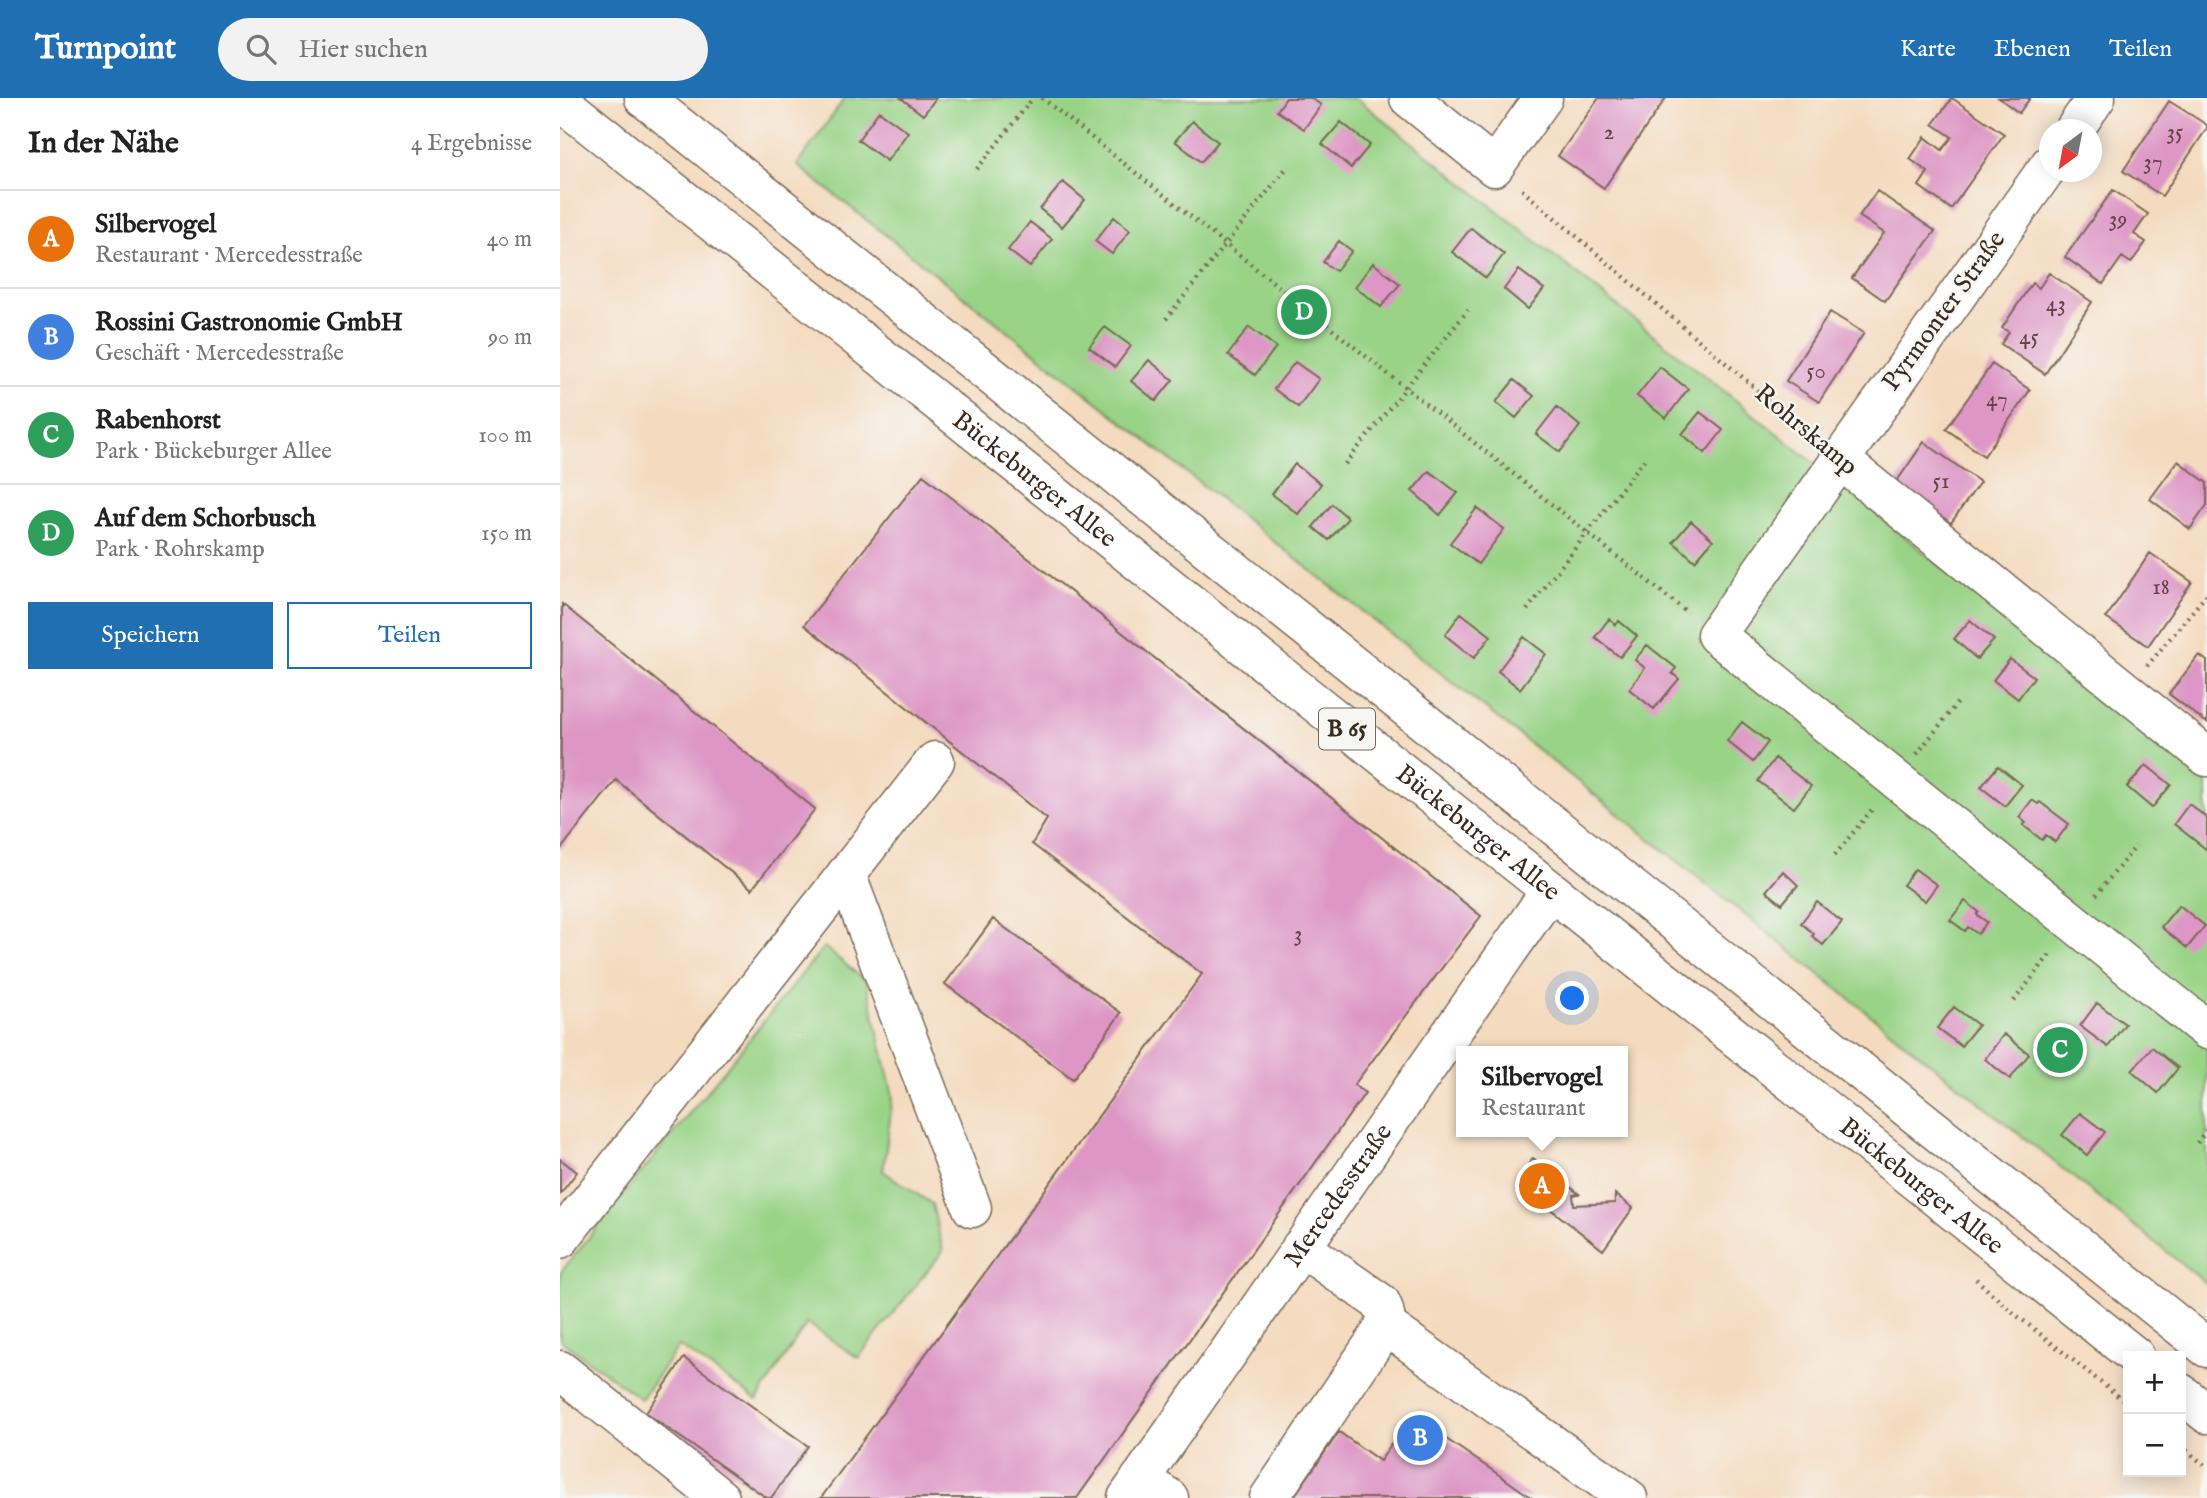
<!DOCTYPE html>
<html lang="de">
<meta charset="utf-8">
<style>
:root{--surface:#fff;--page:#f2f2f2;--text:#222;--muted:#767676;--line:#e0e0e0;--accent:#1f6fb2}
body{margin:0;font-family:"IM FELL English",serif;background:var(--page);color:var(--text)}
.controls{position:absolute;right:21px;bottom:21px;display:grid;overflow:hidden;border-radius:0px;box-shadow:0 4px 18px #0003}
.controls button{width:63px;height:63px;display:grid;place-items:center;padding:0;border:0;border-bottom:2px solid var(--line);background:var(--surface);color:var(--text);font:35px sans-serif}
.compass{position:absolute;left:1479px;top:21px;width:63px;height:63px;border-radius:50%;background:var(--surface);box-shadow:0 4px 18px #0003;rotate:212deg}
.you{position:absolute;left:1013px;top:901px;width:24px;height:24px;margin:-18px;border:5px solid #fff;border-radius:50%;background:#1a73e8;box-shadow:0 0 0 10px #1a73e833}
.badge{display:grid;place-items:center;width:46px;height:46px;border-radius:50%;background:var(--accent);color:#fff;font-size:23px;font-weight:700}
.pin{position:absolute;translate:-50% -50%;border:4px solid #fff;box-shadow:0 2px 7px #0006}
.popup{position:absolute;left:896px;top:948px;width:172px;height:91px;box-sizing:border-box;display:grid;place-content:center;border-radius:0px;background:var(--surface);filter:drop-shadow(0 2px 5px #0005);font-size:23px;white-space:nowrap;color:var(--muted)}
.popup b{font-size:26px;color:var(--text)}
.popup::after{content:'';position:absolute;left:50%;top:100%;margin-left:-14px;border:14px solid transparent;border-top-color:var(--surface)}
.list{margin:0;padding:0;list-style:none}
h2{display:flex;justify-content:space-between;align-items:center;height:91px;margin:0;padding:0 28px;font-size:30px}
h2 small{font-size:23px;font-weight:400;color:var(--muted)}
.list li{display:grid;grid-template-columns:46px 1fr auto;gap:21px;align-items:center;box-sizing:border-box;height:98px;padding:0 28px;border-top:2px solid var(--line)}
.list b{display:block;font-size:26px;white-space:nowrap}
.list p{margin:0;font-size:23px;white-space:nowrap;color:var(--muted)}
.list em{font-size:23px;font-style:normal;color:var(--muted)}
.actions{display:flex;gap:14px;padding:21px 28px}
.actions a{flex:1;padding:16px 0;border:2px solid var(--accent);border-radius:0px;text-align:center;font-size:24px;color:var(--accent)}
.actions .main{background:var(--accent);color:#fff}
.icon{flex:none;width:38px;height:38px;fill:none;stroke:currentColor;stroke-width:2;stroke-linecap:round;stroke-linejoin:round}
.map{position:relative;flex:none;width:1647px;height:1400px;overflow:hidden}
header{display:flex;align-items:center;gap:42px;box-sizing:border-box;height:98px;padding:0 35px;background:var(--accent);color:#fff}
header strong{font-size:33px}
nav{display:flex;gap:38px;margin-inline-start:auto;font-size:24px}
.search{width:490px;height:63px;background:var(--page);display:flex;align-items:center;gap:18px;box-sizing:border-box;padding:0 24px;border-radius:38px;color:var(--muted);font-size:26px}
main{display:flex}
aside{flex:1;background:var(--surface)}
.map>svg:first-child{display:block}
</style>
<header>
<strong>Turnpoint</strong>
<div class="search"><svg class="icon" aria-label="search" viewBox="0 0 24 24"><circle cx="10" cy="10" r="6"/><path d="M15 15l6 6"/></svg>Hier suchen</div>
<nav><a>Karte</a><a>Ebenen</a><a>Teilen</a></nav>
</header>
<main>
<aside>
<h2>In der Nähe<small>4 Ergebnisse</small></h2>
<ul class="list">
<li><span class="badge" style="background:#e8710a">A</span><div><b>Silbervogel</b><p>Restaurant · Mercedesstraße</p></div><em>40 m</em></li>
<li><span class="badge" style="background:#3f7fe0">B</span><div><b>Rossini Gastronomie GmbH</b><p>Geschäft · Mercedesstraße</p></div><em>90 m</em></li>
<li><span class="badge" style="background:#2e9e5b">C</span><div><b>Rabenhorst</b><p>Park · Bückeburger Allee</p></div><em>100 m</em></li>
<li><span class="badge" style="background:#2e9e5b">D</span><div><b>Auf dem Schorbusch</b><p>Park · Rohrskamp</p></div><em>150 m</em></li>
</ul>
<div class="actions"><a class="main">Speichern</a><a>Teilen</a></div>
</aside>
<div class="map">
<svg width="1647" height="1400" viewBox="0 0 1647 1400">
<rect width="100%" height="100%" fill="#f6f6f2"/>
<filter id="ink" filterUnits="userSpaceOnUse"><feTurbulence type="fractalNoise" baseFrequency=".0143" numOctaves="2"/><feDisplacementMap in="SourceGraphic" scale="14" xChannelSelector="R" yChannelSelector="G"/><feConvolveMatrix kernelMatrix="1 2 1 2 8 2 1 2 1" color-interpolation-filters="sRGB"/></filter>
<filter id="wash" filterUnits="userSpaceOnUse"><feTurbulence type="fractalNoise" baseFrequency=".00686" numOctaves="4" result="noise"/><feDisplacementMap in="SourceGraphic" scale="28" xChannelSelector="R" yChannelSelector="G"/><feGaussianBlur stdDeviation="1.57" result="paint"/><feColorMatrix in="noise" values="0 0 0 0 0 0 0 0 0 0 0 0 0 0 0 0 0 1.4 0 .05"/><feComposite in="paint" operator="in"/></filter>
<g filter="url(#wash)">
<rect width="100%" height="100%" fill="#f4dbbf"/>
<path fill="#98d386" stroke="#6a7e52" stroke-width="2" d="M285,0H796L1248,360L1647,685V1186L1011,678L237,67Z
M264,849L306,883L333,998L323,1073L372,1106L383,1153L298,1260L247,1225L197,1302L119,1248L81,1301L0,1242V1175Z"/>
<g id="blocks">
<path fill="#dd96c5" d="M341,0H376L363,17Z
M726,0H751L761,7L744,31L717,13Z
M1039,0H1106L1044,90L998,58Z
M1392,0L1444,36L1391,111L1359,88L1368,74L1350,61L1365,39L1382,52L1392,39L1373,26Z
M1439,0H1470L1459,15Z
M1609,3L1647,27V30L1602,98L1563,73Z
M319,13L348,34L327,63L298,42Z
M632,23L658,44L641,64L615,43Z
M781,24L810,47L791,70L762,46Z
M503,84L525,102L502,129L480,111Z
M1553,92L1588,116L1574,136L1586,144L1571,165L1562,159L1543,186L1505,159Z
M1317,93L1375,133L1325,203L1292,180L1324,135L1299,118Z
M554,119L570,132L552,156L535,143Z
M470,124L492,141L470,169L448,152Z
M911,130L944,156L926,180L892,154Z
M779,143L792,153L776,173L763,164Z
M813,165L840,186L821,209L795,189Z
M959,172L984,191L968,211L944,191Z
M1489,175L1532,204L1485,276L1441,246L1449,234L1442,230L1472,185L1479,190Z
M1270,214L1304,235L1259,304L1226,283Z
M545,229L571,248L555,269L529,249Z
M689,229L716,249L695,277L668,257Z
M589,262L613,282L596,303L571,283Z
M735,264L759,281L738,309L714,291Z
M1432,266L1470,292L1424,358L1386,331Z
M1100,269L1128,291L1106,320L1077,298Z
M954,282L974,298L956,320L936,304Z
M997,309L1020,328L1000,354L976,336Z
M1140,314L1163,332L1145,355L1122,336Z
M1364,344L1420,384L1391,425L1335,386Z
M1618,363L1647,385V407L1630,431L1590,401Z
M735,366L761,386L738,416L712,396Z
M869,373L898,395L880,417L852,393Z
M363,377L921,818L794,987L805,995L517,1400H261L642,876L472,746L487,721L244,527Z
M772,406L788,420L769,442L753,429Z
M917,410L944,431L918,466L890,445Z
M1131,423L1153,442L1135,463L1113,444Z
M1590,455L1632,484L1588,548L1546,520Z
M2,506L255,711L192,791L56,682L0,752Z
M901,515L931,538L914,560L885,537Z
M1049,521L1056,527L1059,523L1077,538L1060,559L1035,539Z
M1410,522L1434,542L1417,561L1394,541Z
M964,539L986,556L960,591L938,573Z
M1087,547L1116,570L1112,575L1119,581L1094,611L1069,591L1085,570L1075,562Z
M1639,557L1647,563V625L1609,596Z
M1450,561L1474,579L1458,601L1433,582Z
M1182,624L1208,644L1193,664L1167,643Z
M1215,660L1251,688L1234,710L1198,683Z
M1586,667L1611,687L1592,710L1567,689Z
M1438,668L1462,687L1445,708L1421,689Z
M1472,702L1478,706L1480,704L1509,726L1495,744L1486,737L1482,742L1463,727L1466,725L1459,719Z
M1629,706L1647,720V752L1614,726Z
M1355,771L1377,787L1365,803L1343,787Z
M1223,773L1238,787L1222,806L1206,793Z
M1405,803L1419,814L1417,817L1427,824L1418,836L1408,829L1405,833L1390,822Z
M1257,804L1282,824L1263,847L1252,838L1254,836L1241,825Z
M1619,807L1645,828L1627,850L1601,829Z
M433,821L561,915L513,981L385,886Z
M1537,905L1565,926L1548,949L1520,928Z
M1394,909L1418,927L1401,948L1377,930Z
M1444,936L1469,956L1450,981L1425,961Z
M1592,949L1618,970L1598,995L1572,973Z
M1520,1015L1545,1034L1527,1057L1502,1037Z
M973,1060L1019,1096L1013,1097L1014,1107L1055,1105V1096L1073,1110L1043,1152L956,1084Z
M0,1061L17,1074L0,1096Z
M124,1260L248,1348L211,1400H207L86,1315Z
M851,1317L945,1381L972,1400H733L779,1334L820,1363Z"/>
</g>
</g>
<g filter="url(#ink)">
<use href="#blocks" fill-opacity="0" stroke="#7c6856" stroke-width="2"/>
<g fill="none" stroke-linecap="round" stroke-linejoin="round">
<g stroke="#7c6856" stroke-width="41">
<g id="minor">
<path d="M849,0L934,69L983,0"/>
<path d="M1514,32L1536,0"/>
<path d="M1490,66L1156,537L1647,932"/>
<path d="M1279,361L1647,659"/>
<path d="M286,776L412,1110"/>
<path d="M0,1141L375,663"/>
<path d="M825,1227L1068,1400"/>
<path d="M0,1272L160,1400"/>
<path d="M580,1381L609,1400"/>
<path id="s1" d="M567,1400L990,793"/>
<path d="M709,1400L814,1245C824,1229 830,1223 821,1205L741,1149"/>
</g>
</g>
<g stroke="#7c6856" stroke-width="41">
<g id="major">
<path d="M84,0L1647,1250"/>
<path id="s2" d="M0,3L1575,1258"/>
<path d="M1621,1295L1647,1316"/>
</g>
</g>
<path stroke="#7c6856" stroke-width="4.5" stroke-dasharray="2 5" stroke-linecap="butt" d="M482,0L1128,515
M417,71L473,0
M962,92L1254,340
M606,221L728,68
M785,366L908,212
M967,512L1087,358
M1587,568L1647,496
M1357,656L1398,604
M1275,757L1314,709
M1536,797L1576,748
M1454,903L1492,854
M1637,1045L1647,1031
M1416,1181L1445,1208L1568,1306
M1621,1348L1647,1369"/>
<use href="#minor" stroke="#fff" stroke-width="38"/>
<use href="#major" stroke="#fff" stroke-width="38"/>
</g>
</g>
<g text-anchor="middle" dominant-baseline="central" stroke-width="5" stroke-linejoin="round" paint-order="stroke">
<g font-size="23" fill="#644548">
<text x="1049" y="34">2</text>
<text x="1615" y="34">35</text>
<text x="1593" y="64">37</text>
<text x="1558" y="121">39</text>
<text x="1496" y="206">43</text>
<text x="1469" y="239">45</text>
<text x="1256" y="273">50</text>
<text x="1437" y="301">47</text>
<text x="1381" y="383">51</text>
<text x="1601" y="489">18</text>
<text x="738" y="836">3</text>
</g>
<rect fill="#f6f6f2" stroke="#73675e" stroke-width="2" x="759" y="610.5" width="56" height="41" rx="5"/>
<g font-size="24" font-weight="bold" fill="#3b2a1e">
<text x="787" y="631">B 65</text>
</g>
<g font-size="26" fill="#3b2a1e" stroke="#f6f6f2">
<text transform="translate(1384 213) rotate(-54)">Pyrmonter Straße</text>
<text transform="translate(1246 332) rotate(40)">Rohrskamp</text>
<text stroke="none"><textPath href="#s2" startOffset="607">Bückeburger Allee</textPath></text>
<text stroke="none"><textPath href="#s2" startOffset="1174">Bückeburger Allee</textPath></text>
<text stroke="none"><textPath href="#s2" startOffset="1741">Bückeburger Allee</textPath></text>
<text stroke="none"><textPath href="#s1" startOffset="369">Mercedesstraße</textPath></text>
</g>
</g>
</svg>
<div class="controls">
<button>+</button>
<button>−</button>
</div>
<svg class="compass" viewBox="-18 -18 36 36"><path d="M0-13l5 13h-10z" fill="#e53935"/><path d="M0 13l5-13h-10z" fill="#767676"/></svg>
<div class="you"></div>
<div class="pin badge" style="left:982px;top:1088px;background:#e8710a">A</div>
<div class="popup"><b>Silbervogel</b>Restaurant</div>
<div class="pin badge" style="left:860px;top:1340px;background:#3f7fe0">B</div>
<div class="pin badge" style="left:1500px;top:952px;background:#2e9e5b">C</div>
<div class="pin badge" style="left:744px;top:214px;background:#2e9e5b">D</div>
</div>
</main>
